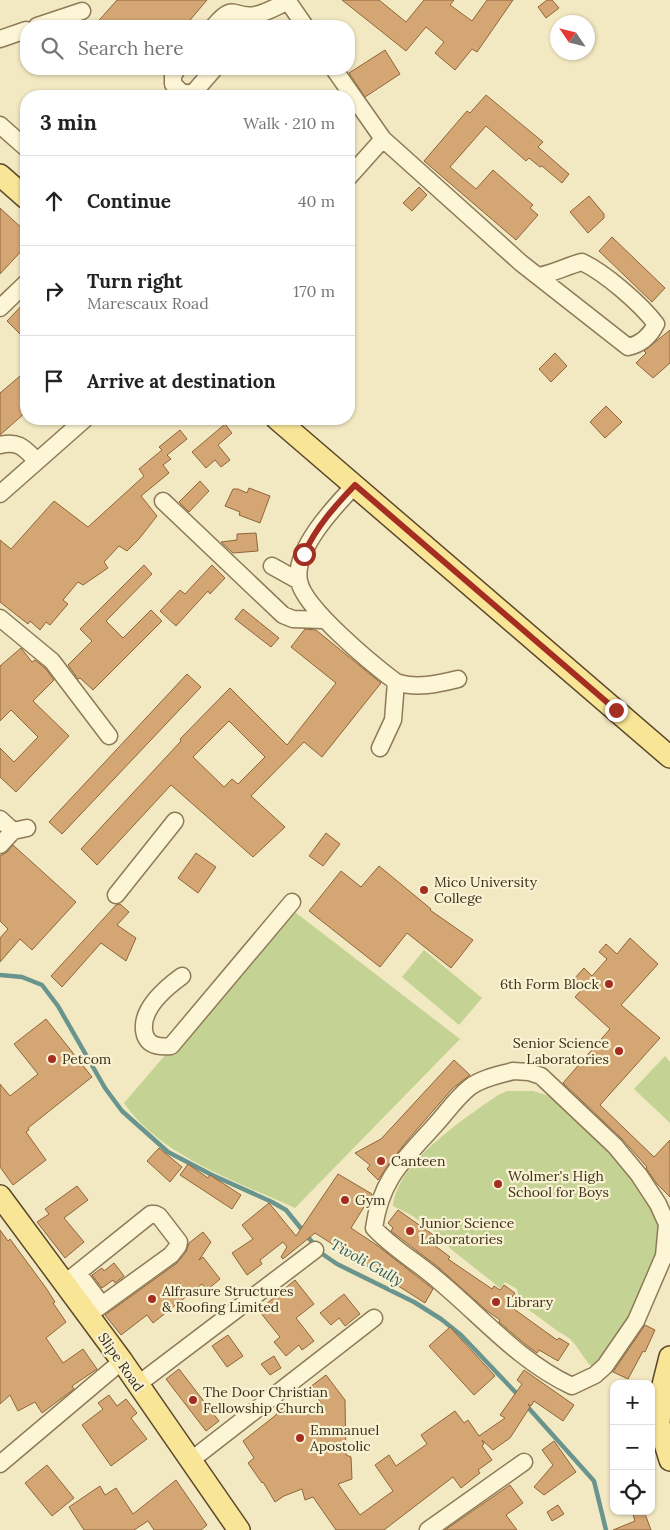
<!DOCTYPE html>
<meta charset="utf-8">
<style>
:root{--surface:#fff;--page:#f6f6f6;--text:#222;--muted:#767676;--line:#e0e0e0}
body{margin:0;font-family:Lora,serif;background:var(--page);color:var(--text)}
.controls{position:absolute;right:15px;bottom:15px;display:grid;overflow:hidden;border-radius:10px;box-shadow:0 1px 4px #0004}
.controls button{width:45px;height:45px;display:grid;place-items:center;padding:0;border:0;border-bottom:1px solid var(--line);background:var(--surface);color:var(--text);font:25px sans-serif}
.compass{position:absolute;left:550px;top:15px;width:45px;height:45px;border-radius:50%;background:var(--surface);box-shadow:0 1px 4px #0004;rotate:305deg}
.stop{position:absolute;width:15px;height:15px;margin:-11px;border:4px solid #a32e21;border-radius:50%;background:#fff}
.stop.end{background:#a32e21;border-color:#fff;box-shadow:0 1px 5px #0008}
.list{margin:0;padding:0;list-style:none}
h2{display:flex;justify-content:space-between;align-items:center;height:65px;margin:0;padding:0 20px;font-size:21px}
h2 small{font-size:16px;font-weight:400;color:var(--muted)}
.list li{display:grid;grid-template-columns:32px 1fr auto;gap:15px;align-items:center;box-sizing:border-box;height:90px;padding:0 20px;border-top:1px solid var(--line)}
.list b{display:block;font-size:19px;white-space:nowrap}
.list p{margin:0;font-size:16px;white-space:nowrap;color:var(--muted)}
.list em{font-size:16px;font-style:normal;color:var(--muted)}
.icon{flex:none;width:28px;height:28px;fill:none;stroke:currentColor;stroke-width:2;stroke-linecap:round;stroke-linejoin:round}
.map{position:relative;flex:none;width:670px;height:1530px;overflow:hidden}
.search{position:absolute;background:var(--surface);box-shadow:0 1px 4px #0004;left:20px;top:20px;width:335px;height:55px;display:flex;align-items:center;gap:12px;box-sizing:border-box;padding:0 18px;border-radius:20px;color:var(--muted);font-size:19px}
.panel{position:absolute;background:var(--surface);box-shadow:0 1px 4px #0004;left:20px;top:90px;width:335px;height:335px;border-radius:20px}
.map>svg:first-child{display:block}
</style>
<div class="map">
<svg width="670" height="1530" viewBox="0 0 670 1530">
<rect width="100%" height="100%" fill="#f2e9c2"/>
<path fill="#c4d294" d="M291,909L460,1039L295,1208C238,1182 160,1156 124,1103Z
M424,950L482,998L459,1025L402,977Z
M665,1056L670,1062V1123L634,1089Z
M507,1091H533L553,1097L591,1128L649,1198L656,1219L662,1242L656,1268L610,1353L591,1366C582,1357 579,1347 569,1338C565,1335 560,1333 556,1330C544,1321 533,1312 520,1305L517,1289L505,1282L500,1288L452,1250L435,1232L411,1215L393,1206C397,1162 464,1119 498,1095Z"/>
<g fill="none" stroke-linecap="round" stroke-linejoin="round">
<path stroke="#6a948e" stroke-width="4.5" d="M0,975L22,977L42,985L58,1006L105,1088L122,1111L168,1152L212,1175L272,1202L286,1210L321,1253L337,1264L414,1302L441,1319L461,1335L519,1396
M525,1404L594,1481L606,1530"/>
</g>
<path fill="#d4a674" stroke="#90653a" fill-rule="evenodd" d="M117,0H207L185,26H94Z
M342,0H379L406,22L424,0H454L450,5L472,21L487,0H513L477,52L472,49L455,70L435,53L444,42L426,27L406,51Z
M547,0H552L559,8L546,18L538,7Z
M385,50L400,74L365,97L349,73Z
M486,95L543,142L538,147L569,174L562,183L542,166L540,167L529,158L526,161L486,126L450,167L476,189L493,170L533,205L530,208L538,215L516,240L424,161L467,111L470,113Z
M419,187L427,195L412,211L403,203Z
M589,196L604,214V218L588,233L570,212Z
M0,208L26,232V246L0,274Z
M612,237L665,288L652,302L599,251Z
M26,301V340L7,321Z
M670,330V363L653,378L636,363L646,353L644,351Z
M555,353L567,366L551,382L539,369Z
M26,371V412L0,435V393Z
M606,406L622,422L605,438L590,422Z
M225,424L232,433L218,445L230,460L221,467L215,460L206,468L192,452Z
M180,430L187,439L167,455L171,459L163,465L169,473L141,496L157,516L139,539L127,551L119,546L104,562L108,568L83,585L78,582L63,600L68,604L50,625L46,622L40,630L30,621L28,624L0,602V540L11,549L54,501L88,527L144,476L139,469L162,450L159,447Z
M200,481L209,491L189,512L179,502Z
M249,488L270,496L260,523L239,515L240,512L225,506L233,489H238L247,493Z
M256,533L258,551L233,553L221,542L237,540V534Z
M144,565L152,574L106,621L123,638L151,610L162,621L93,690L80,678L78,679L68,665L92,641L80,629Z
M212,565L225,578L210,594L208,591L176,626L160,611L180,590L185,594Z
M243,609L279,638L271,647L235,619Z
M305,629L316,630L381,683L322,757L304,742L251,796L285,827L253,857L171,785L97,865L81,849L181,741L180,739L230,688L287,745L336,683L291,647ZM229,721L265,757L238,784L232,779L224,787L193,757Z
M21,648L32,662L35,660L45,668L54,680L33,701L69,736L16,792L0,777V748L14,762L38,737L11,710L0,721V666Z
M187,674L201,687L62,834L49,822Z
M326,833L340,844L323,866L309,856Z
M13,845L76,902L32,950L20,939L0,962V938L8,929L0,921V856L7,852Z
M196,853L216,867L198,893L178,878Z
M379,866L431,909L430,910L473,940L451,968L407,933L380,967L309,911L341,871L361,887Z
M120,904L129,912L117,925L136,938L126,961L101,943L62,987L51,976L116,905Z
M630,938L658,964L621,1005L660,1038L600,1105L654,1157L670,1140V1197L657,1184L646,1168L647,1167L622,1139L563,1083L610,1029L575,997L583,988L574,979L584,968L592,976L607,959L599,952L606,944L617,954Z
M46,1019L92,1077L28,1128L29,1130L26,1132L46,1160L13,1185L0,1167V1084L10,1096L38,1074L14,1044Z
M454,1060L470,1075L453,1088L406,1142L388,1165L378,1180L367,1169L370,1165L355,1153L381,1139Z
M159,1148L182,1167L170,1182L147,1161Z
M188,1164L208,1178L210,1175L241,1195L232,1209L180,1175Z
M338,1174L372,1194L351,1228L378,1246L433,1289L425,1303L315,1233L283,1259L281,1257L287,1247L283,1242L260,1260L262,1264L247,1275L232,1253L253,1239L242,1225L269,1203L296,1236Z
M77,1186L88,1200L64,1218L84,1242L65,1258L37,1222L49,1214L45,1209Z
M398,1210L439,1239L434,1245L450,1257L448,1259L492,1289L494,1286L500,1290L504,1285L515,1293L507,1304L557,1340L559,1338L569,1344L558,1361L539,1350L537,1353L525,1344L499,1322L500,1320L486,1310L438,1267L391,1231L393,1228L388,1223Z
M0,1230L8,1241L10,1239L46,1288L55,1302L53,1303L66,1322L46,1338L63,1363L83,1349L97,1369L72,1386L74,1389L42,1413L35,1402L18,1411L10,1395L0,1404Z
M203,1232L211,1242L199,1260L203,1257L220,1279L207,1290L202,1284L153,1323L147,1315L121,1335L105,1315L177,1263L186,1252L189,1243Z
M114,1263L124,1276L115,1283L113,1280L102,1288L92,1275L102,1268L104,1271Z
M295,1280L314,1304L296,1318L314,1341L302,1350L299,1345L286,1356L274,1342L280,1337L260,1312L267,1307L265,1305Z
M344,1294L360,1314L345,1326L339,1318L331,1325L320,1313Z
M645,1325L655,1330L645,1352L643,1351L628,1379L613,1372Z
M450,1327L495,1376L474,1395L429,1346Z
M228,1335L243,1356L227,1367L212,1346Z
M274,1356L281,1368L270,1375L261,1364Z
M179,1369L219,1421L206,1431L166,1379Z
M524,1370L574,1405L563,1421L534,1401L531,1406L528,1404L530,1407L510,1438L493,1450L482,1440L484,1444L482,1446L492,1460L478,1470L480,1473L461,1488L453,1477L384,1530H336L313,1497L305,1500L302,1489L284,1496L275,1502L263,1482L262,1483L248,1463L254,1458L243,1441L276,1415L278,1410L292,1405L294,1408L323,1406L310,1387L326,1375L345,1400L346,1455L351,1457L352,1479L338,1484L360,1515L393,1491L375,1465L389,1455L396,1466L427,1444L421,1435L455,1411L464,1423L468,1420L479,1436L505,1418L500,1415L522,1384L517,1380Z
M109,1395L117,1406L126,1399L137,1413L131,1418L147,1439L111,1466L82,1425L103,1409L98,1403Z
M554,1441L576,1472L544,1495L534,1487L553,1465L542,1450Z
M47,1465L74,1498L52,1516L25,1483Z
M176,1480L207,1525L201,1530H154L148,1521L134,1530H84L69,1507L100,1486L105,1495L116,1488L133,1514Z
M510,1485L523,1503L506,1515L517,1530H445Z
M558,1505L564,1514L552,1521L547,1512Z
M632,1511H644L651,1530H613L635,1521Z"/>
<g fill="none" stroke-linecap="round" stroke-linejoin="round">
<g stroke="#8e7a57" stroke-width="19">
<path id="minor" d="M287,0L305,26
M37,26L82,11
M214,26C235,1 233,19 255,15C266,13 278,6 288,1
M0,39L26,30
M177,69L173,76V84L180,91L187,94L195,91L214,69
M334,69L383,139L521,263L628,347C642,344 650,336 656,324C640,303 605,273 582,262C567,266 554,273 539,276
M0,125L26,148
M349,177L383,139
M0,308L26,283
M0,445C19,440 25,449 37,461
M355,485C335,506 293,550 299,581C304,608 372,664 396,682C416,689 438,684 458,679
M0,494L85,419
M163,501L283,615L293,619L324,620
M272,566L299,581
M0,618L52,661L109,736
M380,748L393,720L396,682
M0,819L13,831
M0,845L13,831L27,828
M116,895L175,821
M182,976C164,989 138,1011 145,1035C149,1047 161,1047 171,1046L292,902
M513,1071L529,1072L541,1076L615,1146L639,1175L658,1204L667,1224L664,1256L636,1321L605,1366L595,1375L572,1386C520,1362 483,1318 440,1282C419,1263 393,1249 374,1228C381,1178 404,1160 436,1124C447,1112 457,1097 470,1087C482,1078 499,1075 513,1071Z
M78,1273L102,1305
M65,1283L151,1214H155L159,1216L179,1242L178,1246L171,1255L88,1315
M137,1385L315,1250
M190,1461L374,1318
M0,1464L122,1361
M428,1530L524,1462"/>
</g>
<g stroke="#5b472b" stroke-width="24">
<path id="major" d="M0,175L26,198
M277,419L670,757
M0,1196L122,1361L239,1530
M670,1357L661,1393L659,1424L670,1460"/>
</g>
<use href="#minor" stroke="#fcf5d6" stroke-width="16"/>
<use href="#major" stroke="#f9e596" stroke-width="21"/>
</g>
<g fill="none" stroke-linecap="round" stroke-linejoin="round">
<path stroke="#a32e21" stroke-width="6" d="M304,554C316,527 335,506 355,485L616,710"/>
</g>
<g fill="#a32e21" stroke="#f9f2d2" stroke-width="2">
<circle cx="424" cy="890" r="5"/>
<circle cx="609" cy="984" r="5"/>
<circle cx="619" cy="1051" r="5"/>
<circle cx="52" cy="1059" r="5"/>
<circle cx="381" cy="1161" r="5"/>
<circle cx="498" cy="1184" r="5"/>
<circle cx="345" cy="1200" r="5"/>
<circle cx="410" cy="1231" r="5"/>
<circle cx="152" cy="1299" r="5"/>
<circle cx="496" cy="1302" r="5"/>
<circle cx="193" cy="1400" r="5"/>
<circle cx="300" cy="1438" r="5"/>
</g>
<g text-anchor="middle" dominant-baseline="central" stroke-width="4.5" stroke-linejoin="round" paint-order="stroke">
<g font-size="14" fill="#3c2f1c" stroke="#f9f2d2" text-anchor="start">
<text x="434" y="882">Mico University<tspan x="434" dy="16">College</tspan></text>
<text x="599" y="984" text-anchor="end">6th Form Block</text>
<text x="609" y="1043" text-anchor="end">Senior Science<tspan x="609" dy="16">Laboratories</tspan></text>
<text x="62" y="1059">Petcom</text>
<text x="391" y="1161">Canteen</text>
<text x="508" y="1176">Wolmer's High<tspan x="508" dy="16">School for Boys</tspan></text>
<text x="355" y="1200">Gym</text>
<text x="420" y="1223">Junior Science<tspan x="420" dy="16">Laboratories</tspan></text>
<text x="162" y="1291">Alfrasure Structures<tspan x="162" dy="16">&amp; Roofing Limited</tspan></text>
<text x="506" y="1302">Library</text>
<text x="203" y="1392">The Door Christian<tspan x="203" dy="16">Fellowship Church</tspan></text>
<text x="310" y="1430">Emmanuel<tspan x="310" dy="16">Apostolic</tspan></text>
</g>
<g font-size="14" fill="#3c2f1c" stroke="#f9f2d2">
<text transform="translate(121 1362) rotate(55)">Slipe Road</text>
</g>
<g font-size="15" font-style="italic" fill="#2a5b5e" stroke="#f9f2d2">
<text transform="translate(367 1262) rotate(29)">Tivoli Gully</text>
</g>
</g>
</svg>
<div class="controls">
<button>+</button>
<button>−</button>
<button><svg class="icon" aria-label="locate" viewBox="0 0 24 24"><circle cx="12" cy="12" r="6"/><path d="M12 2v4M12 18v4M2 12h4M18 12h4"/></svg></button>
</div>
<svg class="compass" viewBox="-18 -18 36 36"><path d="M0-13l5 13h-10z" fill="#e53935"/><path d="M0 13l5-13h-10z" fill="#767676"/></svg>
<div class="stop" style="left:304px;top:554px"></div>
<div class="stop end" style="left:616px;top:710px"></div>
<div class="search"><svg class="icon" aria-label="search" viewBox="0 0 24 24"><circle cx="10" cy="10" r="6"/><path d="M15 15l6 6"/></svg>Search here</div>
<section class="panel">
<h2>3 min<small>Walk · 210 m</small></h2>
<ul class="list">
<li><svg class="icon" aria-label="ahead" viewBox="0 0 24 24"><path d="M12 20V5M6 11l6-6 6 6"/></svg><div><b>Continue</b></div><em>40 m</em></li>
<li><svg class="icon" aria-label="right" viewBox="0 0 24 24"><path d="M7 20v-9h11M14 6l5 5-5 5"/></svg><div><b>Turn right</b><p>Marescaux Road</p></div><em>170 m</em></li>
<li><svg class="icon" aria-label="arrive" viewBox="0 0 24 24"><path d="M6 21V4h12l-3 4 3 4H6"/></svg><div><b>Arrive at destination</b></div></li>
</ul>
</section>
</div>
